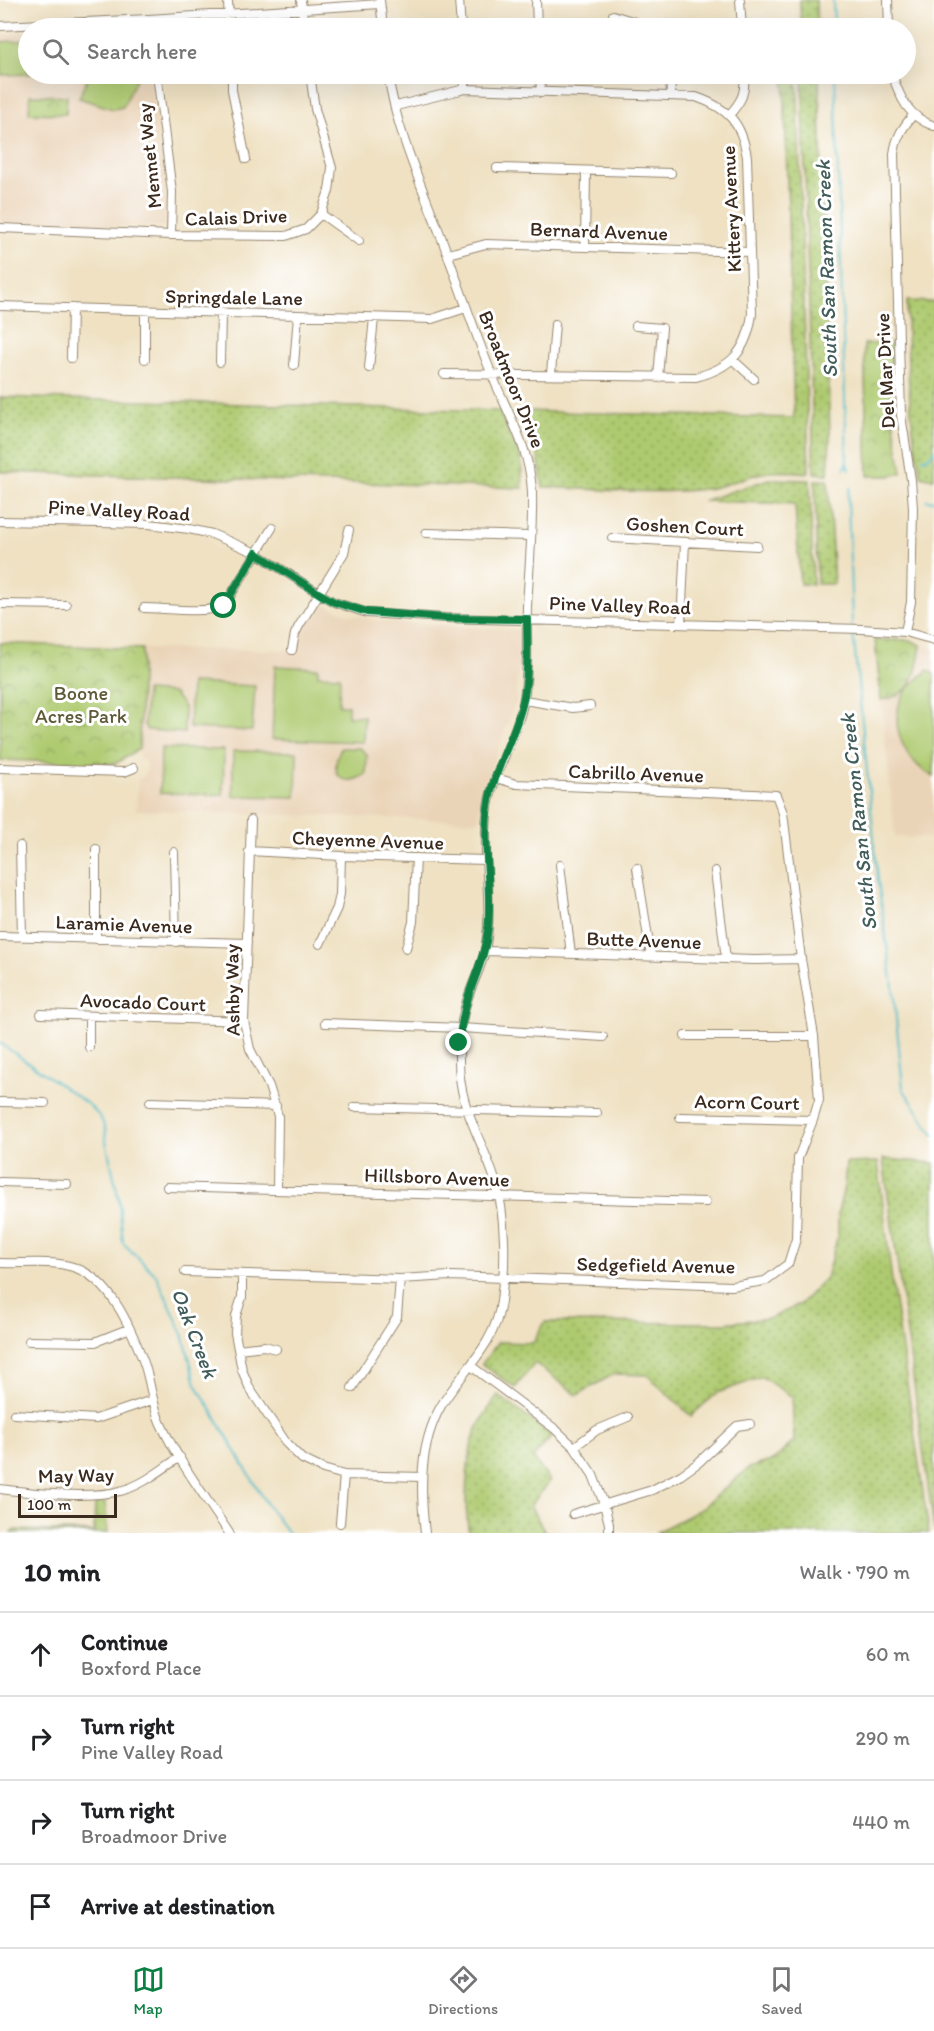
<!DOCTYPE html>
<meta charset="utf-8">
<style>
:root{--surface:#fff;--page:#f6f6f6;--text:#202124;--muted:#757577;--line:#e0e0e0;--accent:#0b8043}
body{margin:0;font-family:Itim,sans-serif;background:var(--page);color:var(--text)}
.scale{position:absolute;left:18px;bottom:15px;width:99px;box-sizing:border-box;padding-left:6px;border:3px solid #3b2a1e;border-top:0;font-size:16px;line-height:21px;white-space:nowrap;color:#3b2a1e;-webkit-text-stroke:4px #fff;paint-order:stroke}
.stop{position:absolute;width:18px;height:18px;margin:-14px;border:4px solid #0b8043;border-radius:50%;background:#fff}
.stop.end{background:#0b8043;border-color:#fff;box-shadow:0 2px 6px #0008}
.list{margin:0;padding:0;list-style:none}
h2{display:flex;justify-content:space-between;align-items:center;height:78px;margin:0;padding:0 24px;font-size:26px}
h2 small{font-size:20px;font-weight:400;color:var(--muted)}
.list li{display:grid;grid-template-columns:39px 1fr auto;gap:18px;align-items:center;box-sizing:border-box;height:84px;padding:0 24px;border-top:2px solid var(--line)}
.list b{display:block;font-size:22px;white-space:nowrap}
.list p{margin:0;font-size:20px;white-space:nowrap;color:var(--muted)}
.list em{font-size:20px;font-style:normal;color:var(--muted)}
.icon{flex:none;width:33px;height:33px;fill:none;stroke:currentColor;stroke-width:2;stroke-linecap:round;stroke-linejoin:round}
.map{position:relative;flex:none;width:934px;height:1533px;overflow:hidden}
.search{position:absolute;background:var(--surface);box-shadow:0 6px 24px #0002;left:18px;right:18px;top:18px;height:66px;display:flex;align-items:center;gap:15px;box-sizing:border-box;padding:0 21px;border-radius:33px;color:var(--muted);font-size:22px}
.sheet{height:414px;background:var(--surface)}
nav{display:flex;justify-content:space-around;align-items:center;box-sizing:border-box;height:84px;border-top:2px solid var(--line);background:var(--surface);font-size:16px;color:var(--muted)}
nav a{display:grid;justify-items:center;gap:3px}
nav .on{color:var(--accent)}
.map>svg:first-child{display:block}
</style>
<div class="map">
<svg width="934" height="1533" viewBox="0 0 934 1533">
<defs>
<pattern id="grass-dots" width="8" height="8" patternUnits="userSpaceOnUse" patternTransform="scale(1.5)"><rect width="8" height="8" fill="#aeca70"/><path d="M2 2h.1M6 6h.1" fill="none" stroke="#8fa45b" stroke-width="1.8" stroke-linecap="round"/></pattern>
<pattern id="park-crowns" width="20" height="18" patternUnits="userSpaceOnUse" patternTransform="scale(1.5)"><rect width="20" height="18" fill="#aeca70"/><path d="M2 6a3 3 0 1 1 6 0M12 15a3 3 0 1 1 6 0" fill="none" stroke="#8fa45b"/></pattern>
</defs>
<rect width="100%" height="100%" fill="#fff"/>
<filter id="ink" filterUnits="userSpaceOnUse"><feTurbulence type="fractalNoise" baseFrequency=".0167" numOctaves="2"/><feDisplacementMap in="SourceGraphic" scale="12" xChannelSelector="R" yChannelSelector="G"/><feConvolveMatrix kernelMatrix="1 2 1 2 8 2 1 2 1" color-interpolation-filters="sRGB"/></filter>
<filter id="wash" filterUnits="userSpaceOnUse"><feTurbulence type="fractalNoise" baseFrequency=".008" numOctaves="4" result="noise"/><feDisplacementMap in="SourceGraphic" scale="24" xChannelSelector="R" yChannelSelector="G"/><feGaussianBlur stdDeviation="1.35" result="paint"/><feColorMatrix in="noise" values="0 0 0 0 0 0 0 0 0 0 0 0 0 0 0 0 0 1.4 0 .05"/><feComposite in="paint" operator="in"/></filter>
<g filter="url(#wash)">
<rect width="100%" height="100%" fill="#efe1c2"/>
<path fill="#ead4b8" d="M28,33V74H150L167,192L165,227L0,224V35Z
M321,603L348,614L387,622L521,630L516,702L485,783L478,821L136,810L138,779L144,776L147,768L145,761L139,757L142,649L298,650L299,640L306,624Z
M875,640H910L934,650V838L895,837Z"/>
<path fill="url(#grass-dots)" stroke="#747a47" stroke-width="1.5" d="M800,0H816L817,28H801Z
M784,74H797L809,473C793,472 775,470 758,474C740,478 724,487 705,489C652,495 597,489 543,487L537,449L521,411L794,418Z
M802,74H819L830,437L828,474L814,473Z
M907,301L934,302V479L921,476C908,419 907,359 907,301Z
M0,397L499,411L521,458L523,488L0,472Z
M769,479L810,480L813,584H800L795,504L703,501Z
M815,480H828L834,584H817Z
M883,1159L934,1163V1530Z
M878,1162L892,1281L929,1533H655L699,1510L749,1468L774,1460L794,1441L792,1397L762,1377L717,1393L691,1416L647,1375L614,1374L577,1395L535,1363L515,1388L482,1364L498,1342L533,1343L545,1322L723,1323L771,1318L799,1305L826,1278L838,1235V1212L844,1187L846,1163Z
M498,1395L552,1436L533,1458L550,1481L530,1506L546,1533H469C464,1508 466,1464 473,1440C478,1423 488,1409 498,1395Z"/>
<path fill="url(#park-crowns)" stroke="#747a47" stroke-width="1.5" d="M30,95L67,96L66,114L29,113Z
M891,343L892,411L902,473L890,476H868L864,344Z
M875,640H910L921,645C916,674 914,695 881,700Z
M0,643L142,649L139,749L115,764L0,760Z
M95,1503H105L108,1533H11L15,1530L94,1532Z"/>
<path fill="#aeca70" stroke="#747a47" stroke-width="1.5" d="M28,40V74H32L2,75L0,42Z
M89,74H124L136,79L123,107L113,109L79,98Z
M275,666L318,668V675L340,676L339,705H348V716H364L363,742L272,739Z
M928,670L934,674V777C906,762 888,728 902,697C908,686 919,678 928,670Z
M191,683L255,686L252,731L189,728Z
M146,691L173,693L184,707V733L147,730L144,725Z
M161,748L224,750L223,795L160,793Z
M341,748H360L367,755L366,774C341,790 328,773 341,748Z
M233,751L297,752L296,797L233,796Z"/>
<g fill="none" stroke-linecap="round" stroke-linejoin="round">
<path stroke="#4ebbc9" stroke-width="2" d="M833,0L834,28
M835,74L847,464L850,469
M923,459L930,456L934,450
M844,469L847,464
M850,488L848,496L852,626
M926,500L934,501
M853,632L879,889L893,987L903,1089L934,1135
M0,1043L89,1105L101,1118L106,1131L105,1137L119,1200L123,1243L156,1275L183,1334L196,1384L268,1506L288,1533"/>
</g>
</g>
<g filter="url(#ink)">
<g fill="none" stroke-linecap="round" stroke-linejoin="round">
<g stroke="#958670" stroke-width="10">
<path id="minor" d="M228,0L229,28
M301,0L304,28
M380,0L383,28
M459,0L461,28
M536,0L537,28
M740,0L742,28
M888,0L889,28
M613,15L654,28
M0,26L149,19L380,4
M157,74L172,192L171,235
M232,74V90L246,159
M388,74C396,129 420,182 440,234C457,279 472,325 490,370C506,411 530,447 532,492C533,530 529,569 527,607C526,638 529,669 524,699C517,739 491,774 487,815C482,860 493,900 486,945C484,960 477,974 471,989C463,1010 459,1033 459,1056C458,1108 480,1134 495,1180C506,1214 506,1266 501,1301C496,1345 462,1371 441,1406C419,1445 420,1490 425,1533
M464,74L465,89
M540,74L541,93
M670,74L671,96
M892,74C900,98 908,117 934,126
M396,106L465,89L696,97C728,108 742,123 747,157L752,314C747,351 731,368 696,377L444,374
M729,115C742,101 746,92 744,74
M497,168L671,173
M321,214L359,241
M0,228L171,235L286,236L306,229L321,214L329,191L332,168L315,109L310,74
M585,247L586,171
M448,254L486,244L750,252
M0,306L432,319L466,308
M636,326L662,328L658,378
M71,358L72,308
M145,359V311
M733,360L754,379
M220,362L221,314
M294,365L298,315
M369,368L374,318
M551,374L555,324
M0,521L149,524L189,529L212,534L256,553L320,594L334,602L367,613L445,618L862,629L905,632L934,640
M426,533L530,536
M612,538L757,546
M0,604L66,605
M144,608C163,608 208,614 224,606L272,528
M681,624L685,542
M905,632L911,602L913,508L911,480L901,415L894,154C896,137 903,127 914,114
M292,650L295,634L299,626L344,553L349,530
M524,700L573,708L590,706
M0,768L124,772L134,768
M251,820L244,1021L250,1049L269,1086L278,1116L277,1189
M20,846L22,937
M249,851L341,856L486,860
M174,852L176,942
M560,865L571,954
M637,868L651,956
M715,871L726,959
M0,936L247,943
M96,939V849
M320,944L337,908L340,894L341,856
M406,948L413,922L416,858
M485,951L754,960L801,959
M41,1014L244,1021
M325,1023L461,1028L603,1037
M685,1036H814
M89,1047V1016
M0,1102L45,1103
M150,1102L276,1106
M354,1107L597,1113
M680,1117L813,1120
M0,1182L67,1184
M167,1187L706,1202
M0,1263C23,1264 51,1260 73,1267C111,1279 131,1328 144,1363C151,1383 152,1405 161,1424C178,1461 207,1499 229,1533
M185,1272L400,1279L450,1276L732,1286L765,1281L788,1264L796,1239L798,1158L813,1120L819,1100L814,1036L801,959L783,813L776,795L516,784L496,778
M242,1274V1297L236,1316L235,1333L242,1370L250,1389L287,1444L302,1459L323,1469L344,1475L422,1477
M29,1341L95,1342L128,1329
M238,1349L264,1346L276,1349
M471,1366L555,1429L574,1447L593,1475L604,1504L609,1524V1533
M352,1388L397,1317L400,1279
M14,1414L96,1419L152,1400
M574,1447L597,1430L628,1417
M0,1489C32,1493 90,1499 120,1491C142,1486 162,1469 180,1457
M573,1514L652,1490L681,1475L698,1463L737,1426L750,1424
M340,1523L344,1475"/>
</g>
<use href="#minor" stroke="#fff" stroke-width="8"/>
</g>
</g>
<g fill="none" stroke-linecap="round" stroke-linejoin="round" filter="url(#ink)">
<path stroke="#0b8043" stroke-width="8" d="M224,606L256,553L320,594L334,602L367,612L445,618L527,619C527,646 529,674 523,701C516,734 497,763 490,796C480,840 493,884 488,928C486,952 477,971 469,994C464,1010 461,1026 459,1043"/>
</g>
<g text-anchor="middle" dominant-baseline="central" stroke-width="6" stroke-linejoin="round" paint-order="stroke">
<g font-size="20" fill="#3b2a1e" stroke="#fff">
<text transform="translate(149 156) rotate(-96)">Mennet Way</text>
<text transform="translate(731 209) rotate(-93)">Kittery Avenue</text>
<text transform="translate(236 217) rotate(-2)">Calais Drive</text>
<text transform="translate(599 231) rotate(2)">Bernard Avenue</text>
<text transform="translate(234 297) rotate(1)">Springdale Lane</text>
<text transform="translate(885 371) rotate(-93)">Del Mar Drive</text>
<text transform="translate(512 379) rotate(68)">Broadmoor Drive</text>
<text transform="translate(119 510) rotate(3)">Pine Valley Road</text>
<text transform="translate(685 526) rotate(3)">Goshen Court</text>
<text transform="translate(620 605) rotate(2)">Pine Valley Road</text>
<text transform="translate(636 773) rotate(2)">Cabrillo Avenue</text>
<text transform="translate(368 840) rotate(2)">Cheyenne Avenue</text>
<text transform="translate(124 924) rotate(2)">Laramie Avenue</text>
<text transform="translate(644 940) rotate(2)">Butte Avenue</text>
<text transform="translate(232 990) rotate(-91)">Ashby Way</text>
<text transform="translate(143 1002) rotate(2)">Avocado Court</text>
<text transform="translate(747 1102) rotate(1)">Acorn Court</text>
<text transform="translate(437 1177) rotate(2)">Hillsboro Avenue</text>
<text transform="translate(656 1265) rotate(1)">Sedgefield Avenue</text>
<text transform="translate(76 1475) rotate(-1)">May Way</text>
</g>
<g font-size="20" fill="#5e5a37" stroke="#fff">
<text x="81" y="693">Boone<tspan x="81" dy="23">Acres Park</tspan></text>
</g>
<g font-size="21" font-style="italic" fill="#425d5a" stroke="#fff">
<text transform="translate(826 269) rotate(-92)">South San Ramon Creek</text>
<text transform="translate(858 822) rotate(-96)">South San Ramon Creek</text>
<text transform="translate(195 1333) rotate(69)">Oak Creek</text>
</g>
</g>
</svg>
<div class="scale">100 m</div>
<div class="stop" style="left:224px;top:606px"></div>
<div class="stop end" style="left:459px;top:1043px"></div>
<div class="search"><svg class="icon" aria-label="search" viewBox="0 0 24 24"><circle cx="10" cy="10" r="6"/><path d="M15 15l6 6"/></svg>Search here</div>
</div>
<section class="sheet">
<h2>10 min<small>Walk · 790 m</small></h2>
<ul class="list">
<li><svg class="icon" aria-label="ahead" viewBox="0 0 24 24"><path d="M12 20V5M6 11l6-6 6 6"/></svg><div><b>Continue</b><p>Boxford Place</p></div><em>60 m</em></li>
<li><svg class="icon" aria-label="right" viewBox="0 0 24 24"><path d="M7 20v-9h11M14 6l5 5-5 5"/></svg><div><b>Turn right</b><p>Pine Valley Road</p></div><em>290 m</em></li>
<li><svg class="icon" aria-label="right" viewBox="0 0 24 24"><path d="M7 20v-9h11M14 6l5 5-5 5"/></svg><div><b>Turn right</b><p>Broadmoor Drive</p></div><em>440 m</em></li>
<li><svg class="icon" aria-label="arrive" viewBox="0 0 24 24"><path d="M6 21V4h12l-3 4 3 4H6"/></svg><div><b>Arrive at destination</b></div></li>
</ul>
</section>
<nav>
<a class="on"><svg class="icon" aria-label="map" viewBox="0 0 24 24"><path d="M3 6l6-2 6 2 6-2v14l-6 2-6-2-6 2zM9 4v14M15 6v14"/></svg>Map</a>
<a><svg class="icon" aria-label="directions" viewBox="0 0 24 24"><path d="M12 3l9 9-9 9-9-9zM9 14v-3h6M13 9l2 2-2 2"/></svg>Directions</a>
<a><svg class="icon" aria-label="saved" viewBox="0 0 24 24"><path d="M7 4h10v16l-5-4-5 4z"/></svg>Saved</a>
</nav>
